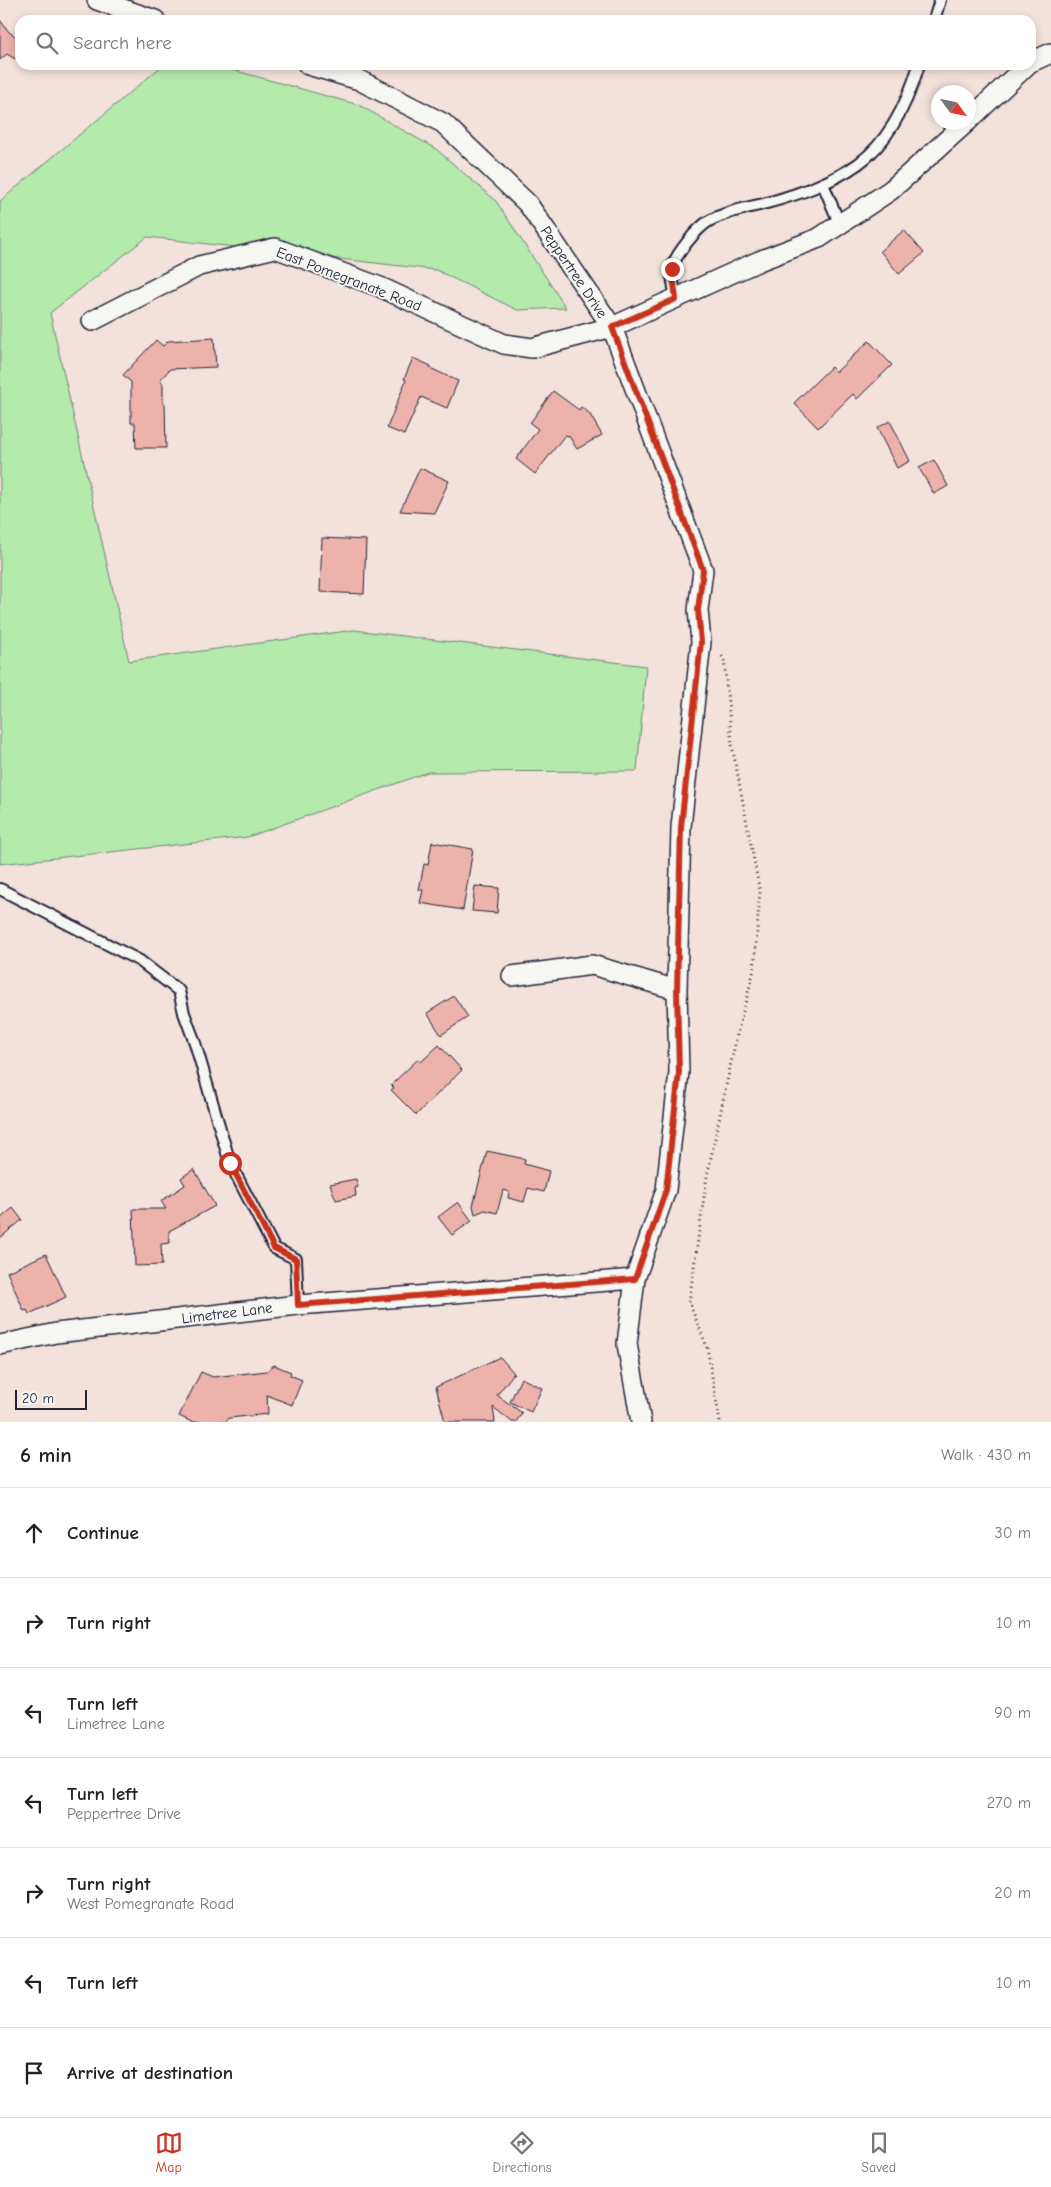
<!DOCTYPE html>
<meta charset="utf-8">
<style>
:root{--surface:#fff;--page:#f2f2f2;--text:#222;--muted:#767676;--line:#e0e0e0;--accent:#c8321e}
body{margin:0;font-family:"Comic Neue",sans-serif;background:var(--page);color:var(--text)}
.compass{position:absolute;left:931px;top:85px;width:45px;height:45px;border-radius:50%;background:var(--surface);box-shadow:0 2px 8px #0003;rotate:123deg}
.scale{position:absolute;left:15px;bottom:12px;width:72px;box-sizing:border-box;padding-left:5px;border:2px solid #22223b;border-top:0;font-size:14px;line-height:18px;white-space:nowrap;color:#22223b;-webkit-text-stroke:4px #f6f6f2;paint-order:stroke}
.stop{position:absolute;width:15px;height:15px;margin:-11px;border:4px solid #c8321e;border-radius:50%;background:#fff}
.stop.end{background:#c8321e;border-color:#fff;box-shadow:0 1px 5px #0008}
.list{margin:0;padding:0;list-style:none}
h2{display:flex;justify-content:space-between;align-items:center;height:65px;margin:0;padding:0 20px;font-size:21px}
h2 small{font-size:16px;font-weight:400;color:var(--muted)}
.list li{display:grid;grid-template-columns:32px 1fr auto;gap:15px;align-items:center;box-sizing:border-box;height:90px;padding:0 20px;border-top:1px solid var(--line)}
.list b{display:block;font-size:19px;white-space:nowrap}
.list p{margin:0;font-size:16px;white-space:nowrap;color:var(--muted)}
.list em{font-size:16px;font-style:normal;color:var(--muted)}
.icon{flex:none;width:28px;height:28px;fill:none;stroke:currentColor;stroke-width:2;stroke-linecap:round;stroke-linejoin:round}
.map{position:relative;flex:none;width:1051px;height:1422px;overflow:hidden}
.search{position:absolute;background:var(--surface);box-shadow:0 2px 8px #0003;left:15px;right:15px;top:15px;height:55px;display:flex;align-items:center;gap:12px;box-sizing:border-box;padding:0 18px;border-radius:15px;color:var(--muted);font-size:19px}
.sheet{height:695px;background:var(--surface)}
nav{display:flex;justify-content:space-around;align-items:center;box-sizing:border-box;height:70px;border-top:1px solid var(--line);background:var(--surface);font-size:14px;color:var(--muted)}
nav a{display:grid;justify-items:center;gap:2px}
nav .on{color:var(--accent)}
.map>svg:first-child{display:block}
</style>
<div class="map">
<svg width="1051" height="1422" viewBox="0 0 1051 1422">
<rect width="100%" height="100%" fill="#f3e2dc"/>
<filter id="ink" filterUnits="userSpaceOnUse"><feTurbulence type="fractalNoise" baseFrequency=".02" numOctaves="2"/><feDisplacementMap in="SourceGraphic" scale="10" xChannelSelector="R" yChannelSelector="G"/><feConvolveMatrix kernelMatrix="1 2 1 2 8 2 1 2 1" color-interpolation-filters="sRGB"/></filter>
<g filter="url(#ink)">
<path fill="#b4eaac" stroke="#6b8674" d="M163,65H215L359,105L436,149L496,201L566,308L517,310L436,270L147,237L50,313L129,661L354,630L646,666L637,771L428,772L248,837L0,864V201Z"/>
<path fill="#edb2aa" stroke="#22223b" d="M0,20L9,32L20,39V54L19,53L15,59L7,54L0,60Z
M904,230L924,253L899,274L880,251Z
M214,338L216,367L170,369L160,380L163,384V404H165L166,448H136L135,423H131V382L123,375L156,340L163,346L168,341Z
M869,341L892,365L857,399L853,394L818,428L794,403L831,367L836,372Z
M413,358L431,366L430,368L458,381L447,408L421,397L404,435L387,428L406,380L404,379Z
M553,391L579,410L581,407L589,413L602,435L577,449L569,436L565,435L535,474L516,459L538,429L530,423Z
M890,421L910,461L897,468L877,428Z
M934,460L948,486L934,494L919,468Z
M420,468L449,481L434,513L400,511Z
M322,538L366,540L364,594L320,592Z
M432,842L473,849L463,910L420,903L423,890H419L424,864L428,865Z
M475,886L499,888L497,913L472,911Z
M454,996L468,1017L441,1035L427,1013Z
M439,1045L462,1070L416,1115L391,1090L394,1088L391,1085L418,1059L421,1062Z
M487,1151L525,1159L524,1164L549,1171L544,1192L528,1188L524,1202L508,1198L509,1192L503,1190L497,1213L485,1210L475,1214L473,1206Z
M194,1169L215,1206L169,1231L170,1243L161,1244L162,1265L135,1266L133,1209H166L161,1201L185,1185L181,1178Z
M356,1179L358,1187L355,1188L356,1196L336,1200L330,1184Z
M458,1202L472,1221L452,1235L438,1217Z
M13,1208L22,1220L0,1238V1219Z
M46,1254L66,1297L29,1314L27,1310L24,1311L7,1272Z
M500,1357L514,1373L497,1395L522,1413L516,1422H512L493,1407L495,1422H445L436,1387Z
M274,1365L291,1372L290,1375L302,1380L292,1405L267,1395L268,1414L229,1418L226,1422H192L179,1416L201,1372L213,1377L267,1371Z
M521,1378L542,1388L531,1412L510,1402Z"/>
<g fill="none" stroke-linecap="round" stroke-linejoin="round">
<g stroke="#22223b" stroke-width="14">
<path id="service" d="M934,20L940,0
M823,184L840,225
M676,299C675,290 671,277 672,268C675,255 697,228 709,221C727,211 748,208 767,203C799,194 831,183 858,164C890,141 908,101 919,65
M0,889L140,961L179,991L184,1013L195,1043L230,1163L274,1248L296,1259L298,1305"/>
</g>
<g stroke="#22223b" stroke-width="22">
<path id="minor" d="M97,0L155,20
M1031,62L1051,53
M308,65L359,80L443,123L528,204L612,327L703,570L698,610L701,642L681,827L677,990L679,1072L666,1190L635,1279L627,1344L641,1422
M968,121L1027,65
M92,321L199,266L275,248L380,287L504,344L532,348L612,327L759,261L819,238L891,190L967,122
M512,976L592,965L677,990
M0,1345L56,1333L298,1305L635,1279"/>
</g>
<path stroke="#22223b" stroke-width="3" stroke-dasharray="1 4" stroke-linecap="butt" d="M720,1422L707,1347L689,1302L707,1176L738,1030L754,970L760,892L732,745L724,659L721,655"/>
<use href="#service" stroke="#f6f6f2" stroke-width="10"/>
<use href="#minor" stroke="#f6f6f2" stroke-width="19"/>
</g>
</g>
<g fill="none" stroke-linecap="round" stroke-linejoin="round" filter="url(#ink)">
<path stroke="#c8321e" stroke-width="6" d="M230,1163L274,1248L296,1259L298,1305L635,1279L666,1190L679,1072L677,990L681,827L701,642L698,610L703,570L612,327L676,299L672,269"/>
</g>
<g text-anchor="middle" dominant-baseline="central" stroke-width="4" stroke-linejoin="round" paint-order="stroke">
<g font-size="15" fill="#22223b" stroke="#f6f6f2">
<text transform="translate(574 272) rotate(56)">Peppertree Drive</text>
<text transform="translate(349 279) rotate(21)">East Pomegranate Road</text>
<text transform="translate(227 1313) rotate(-7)">Limetree Lane</text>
</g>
</g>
</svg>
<svg class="compass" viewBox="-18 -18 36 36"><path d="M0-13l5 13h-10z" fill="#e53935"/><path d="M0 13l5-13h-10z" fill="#767676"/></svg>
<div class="scale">20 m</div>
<div class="stop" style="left:230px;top:1163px"></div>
<div class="stop end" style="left:672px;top:269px"></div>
<div class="search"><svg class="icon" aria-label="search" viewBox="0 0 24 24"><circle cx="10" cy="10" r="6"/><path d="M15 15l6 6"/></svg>Search here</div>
</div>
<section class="sheet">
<h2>6 min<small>Walk · 430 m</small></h2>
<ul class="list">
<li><svg class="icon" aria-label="ahead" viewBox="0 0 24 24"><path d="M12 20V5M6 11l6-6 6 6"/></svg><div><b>Continue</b></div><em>30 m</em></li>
<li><svg class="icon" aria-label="right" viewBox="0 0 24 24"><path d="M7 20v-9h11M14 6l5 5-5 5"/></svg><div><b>Turn right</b></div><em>10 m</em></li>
<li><svg class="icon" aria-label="left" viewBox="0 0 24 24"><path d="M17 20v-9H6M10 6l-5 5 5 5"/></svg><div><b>Turn left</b><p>Limetree Lane</p></div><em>90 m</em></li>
<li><svg class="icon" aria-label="left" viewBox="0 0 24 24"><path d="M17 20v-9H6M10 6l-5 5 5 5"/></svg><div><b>Turn left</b><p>Peppertree Drive</p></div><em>270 m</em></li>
<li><svg class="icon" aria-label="right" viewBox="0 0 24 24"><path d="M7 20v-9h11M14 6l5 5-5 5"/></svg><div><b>Turn right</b><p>West Pomegranate Road</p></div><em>20 m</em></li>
<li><svg class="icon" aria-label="left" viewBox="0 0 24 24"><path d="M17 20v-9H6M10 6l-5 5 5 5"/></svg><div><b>Turn left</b></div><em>10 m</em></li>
<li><svg class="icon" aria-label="arrive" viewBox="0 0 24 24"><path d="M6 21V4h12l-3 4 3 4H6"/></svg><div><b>Arrive at destination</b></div></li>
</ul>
</section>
<nav>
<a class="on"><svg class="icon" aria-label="map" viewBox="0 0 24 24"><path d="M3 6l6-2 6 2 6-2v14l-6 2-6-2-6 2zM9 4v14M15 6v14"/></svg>Map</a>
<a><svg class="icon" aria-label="directions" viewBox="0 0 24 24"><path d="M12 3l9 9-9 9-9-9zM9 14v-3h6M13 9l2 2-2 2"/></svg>Directions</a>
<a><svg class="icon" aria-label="saved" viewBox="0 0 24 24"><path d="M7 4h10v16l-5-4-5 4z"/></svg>Saved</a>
</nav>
